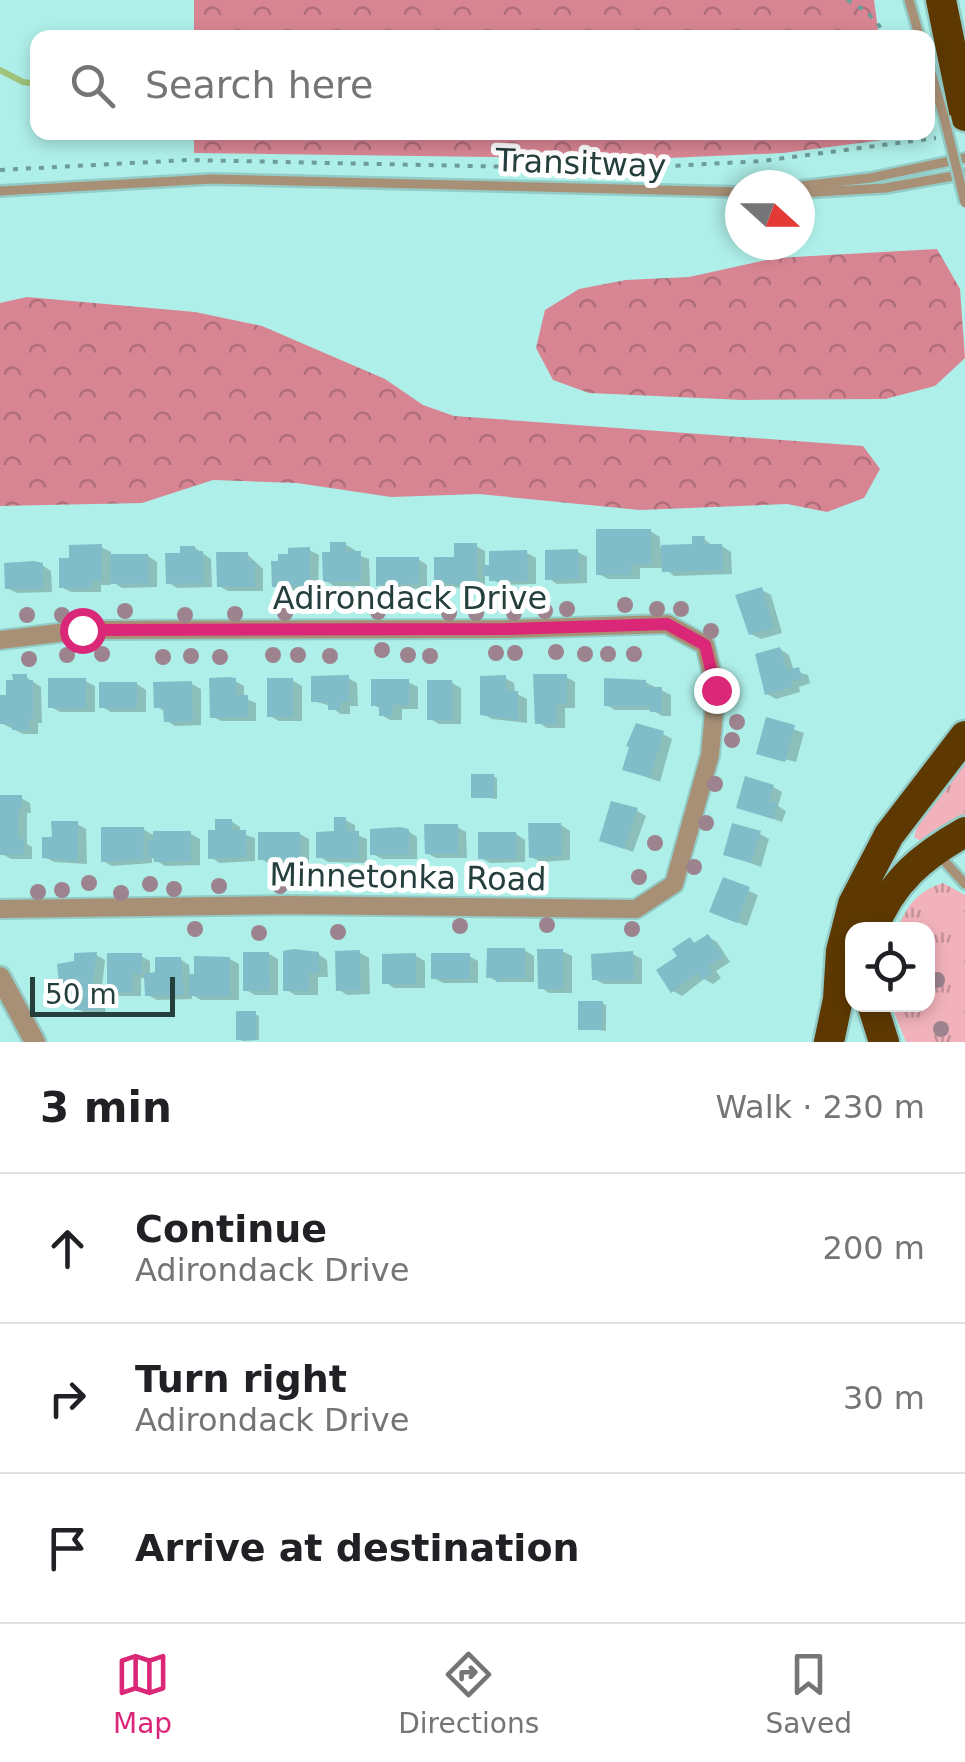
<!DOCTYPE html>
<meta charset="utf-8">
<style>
:root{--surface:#fff;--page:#f2f2f2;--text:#202124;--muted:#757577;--line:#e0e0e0;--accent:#db2777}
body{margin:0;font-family:"DejaVu Sans",sans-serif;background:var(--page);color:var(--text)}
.controls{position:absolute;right:30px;bottom:30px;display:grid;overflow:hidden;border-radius:20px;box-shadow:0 5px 15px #0003}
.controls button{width:90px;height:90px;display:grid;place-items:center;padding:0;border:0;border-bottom:2px solid var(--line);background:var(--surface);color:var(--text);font:50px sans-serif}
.compass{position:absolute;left:725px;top:170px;width:90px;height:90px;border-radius:50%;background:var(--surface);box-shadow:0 5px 15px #0003;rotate:111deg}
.scale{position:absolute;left:30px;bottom:25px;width:145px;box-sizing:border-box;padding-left:10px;border:5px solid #253f3d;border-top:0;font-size:28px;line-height:35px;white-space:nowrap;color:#253f3d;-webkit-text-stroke:8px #fff;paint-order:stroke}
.stop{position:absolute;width:30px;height:30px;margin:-22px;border:8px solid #db2777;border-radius:50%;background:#fff}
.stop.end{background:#db2777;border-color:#fff;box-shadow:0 2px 10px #0008}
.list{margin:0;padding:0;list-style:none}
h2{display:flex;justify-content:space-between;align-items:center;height:130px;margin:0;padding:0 40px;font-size:42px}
h2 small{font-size:32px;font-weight:400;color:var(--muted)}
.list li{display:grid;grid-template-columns:65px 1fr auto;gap:30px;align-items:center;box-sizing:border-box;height:150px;padding:0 40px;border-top:2px solid var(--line)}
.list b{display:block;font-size:38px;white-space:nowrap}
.list p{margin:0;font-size:32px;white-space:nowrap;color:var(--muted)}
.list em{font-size:32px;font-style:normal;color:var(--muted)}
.icon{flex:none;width:55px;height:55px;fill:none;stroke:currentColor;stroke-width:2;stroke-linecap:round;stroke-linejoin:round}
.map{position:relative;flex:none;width:965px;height:1042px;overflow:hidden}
.search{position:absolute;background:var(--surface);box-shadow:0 5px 15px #0003;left:30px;right:30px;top:30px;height:110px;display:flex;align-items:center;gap:25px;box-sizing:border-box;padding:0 35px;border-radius:20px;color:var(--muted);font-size:38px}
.sheet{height:580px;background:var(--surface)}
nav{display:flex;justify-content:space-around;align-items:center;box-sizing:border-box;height:140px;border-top:2px solid var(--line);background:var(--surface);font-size:28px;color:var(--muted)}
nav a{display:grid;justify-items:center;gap:5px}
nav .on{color:var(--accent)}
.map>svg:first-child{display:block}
</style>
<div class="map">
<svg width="965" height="1042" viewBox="0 0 965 1042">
<defs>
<pattern id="grass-tufts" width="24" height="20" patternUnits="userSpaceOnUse" patternTransform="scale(2.5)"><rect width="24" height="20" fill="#f2b2bc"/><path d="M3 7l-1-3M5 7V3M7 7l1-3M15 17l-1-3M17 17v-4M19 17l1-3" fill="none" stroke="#c4929a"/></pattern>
<pattern id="forest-crowns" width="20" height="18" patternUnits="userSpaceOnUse" patternTransform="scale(2.5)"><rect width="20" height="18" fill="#d88593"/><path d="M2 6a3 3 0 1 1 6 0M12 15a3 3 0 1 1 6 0" fill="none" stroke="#af6e79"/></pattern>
</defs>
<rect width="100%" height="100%" fill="#afefe9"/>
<path fill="url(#grass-tufts)" d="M965,761V822L925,844L914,837L918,823Z
M943,883L965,895V1042H906L891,1005L928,1004V929H897C908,905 916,892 943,883Z"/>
<path fill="url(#forest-crowns)" d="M194,0H874L879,37H194Z
M912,132L913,136L783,153L645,159L194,153V132Z
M937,249L960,289L965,358L935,386L885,399L743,400L589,393L553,380L536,348L545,310L579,289L626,280L689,277L776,258Z
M27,297L195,312L262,326L385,379L423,405L454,416L863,446L880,469L864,498L827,512L787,504L640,510L479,494L391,497L297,483L213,480L142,503L0,506V303Z"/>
<path fill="#0003" d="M650,531L660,537V547H695L704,539L713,546H722L731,552L732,574L674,576L664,568H640V579H608L599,574Z
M346,545L355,550V554L369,559L370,586H334L325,580L332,554Z
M476,546L485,551V568L527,553L536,558V584L501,585L485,574V589L446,587L437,581L456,559Z
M101,547L111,552V556H148L157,562V587L122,588L111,581V585H101V592H71L61,587Z
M195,548L211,559L212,587L177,588L168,582L182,556Z
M309,550L319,555L318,590L283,591L274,586Z
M578,552L587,557V583L557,584L548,578Z
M247,554L263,569V591H228L219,586Z
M418,559L427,565V588L388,590L379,584Z
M42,565L51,571L52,592L17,593L7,588Z
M762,590L771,595L782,633L761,639L751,634Z
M780,649L789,655L794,671L808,675L810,683L799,687L800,692L776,699L767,694Z
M26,677L41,687L42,723H38V734H23L1,723L9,697Z
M566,677L575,682V708H565V728H547L538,722Z
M348,678L357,683L358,706H350V714H340L331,706L313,701Z
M505,678L514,683L515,693L527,699V723L492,719L483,714Z
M292,680L302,686V721H279L270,716Z
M85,681L95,686V712H60L51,707Z
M235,681L244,686V698L256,703V721H221L212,716Z
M408,682L418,687V709H402V720H390L381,715V709L374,705Z
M645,682L671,695V716H662L652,710H615L606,705Z
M452,683L461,688V724H439L430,719Z
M137,684L146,690V712H111L102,707Z
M192,684L201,689V725L175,726L166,720V712L156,706Z
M768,720L804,733L796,762L765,754Z
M663,734L672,739L660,782L625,769Z
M493,776L497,778V799L474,796Z
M773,787L782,792L778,806L786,811L782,822L739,807Z
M21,798L30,803L31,813H27V844L32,847V859H11L2,854L0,847V807Z
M637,811L646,816L633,852L602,840Z
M345,820L355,825V834L367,839V863L328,862L319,856Z
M231,821L240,827V833L255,838V861L220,863L210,857Z
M77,824L86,829L87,864L54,862L45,857L54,839Z
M561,825L570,831V860L541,862L531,857Z
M457,827L466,832L467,858H436L427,853Z
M143,829L156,837L191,834L200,839V865L165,866L152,858V863L112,866L103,861Z
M408,831L417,837V859H382L373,854Z
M300,834L309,839V862L270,864L261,859Z
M516,834L525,840V862L490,863L481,858Z
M760,834L769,839L761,867L726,854Z
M724,880L758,895L747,926L721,916Z
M708,937L717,942L730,962L716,971L721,978L713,984L704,979L682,996L673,991L681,957L690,940L697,944Z
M524,950L534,956V982H498L489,977Z
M562,951L572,956V993H549L540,987Z
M360,953L369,958L370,994L347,995L338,989Z
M269,954L278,959V995H255L246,990Z
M318,954L327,960L328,977H318V995H295L286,989Z
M633,954L642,959V984H604L594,979Z
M96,955L105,960L102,986L106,1014H86L60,998L76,963Z
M141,956L150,961V975L180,959L189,965L190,976L230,959L239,964V1000H201L192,995V999L157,1000L148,995L147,978H141V996H119L109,991Z
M416,956L425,961V988H394L385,982Z
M469,956L478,961V983H443L434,978Z
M602,1003L606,1005V1031L581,1028Z
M255,1014L259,1016V1040L242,1041L239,1038Z"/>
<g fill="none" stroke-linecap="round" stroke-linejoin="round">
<path stroke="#a0c27a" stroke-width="6" d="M0,70L23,82L38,84"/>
</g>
<path fill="#81bdc8" d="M596,529H651V564H631V575H596Z
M692,536H705L704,544H722L723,570L662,572L661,545L692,544Z
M330,542H346V551H361V582H323L322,552H330Z
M454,543H477V585L434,583V557H454Z
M102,544V581H92V588H59V558H69V545Z
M180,546H195V551H203L204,583L166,584L165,553H180Z
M310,547V586L272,587L271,561H278V554H288V548Z
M578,549L579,579L545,580V550Z
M527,550L528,581H489V576H483V565H489V551Z
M216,552H248L247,561H255V587H217Z
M110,554H148L149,583L111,584Z
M376,557H419V583L376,586Z
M34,561L43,563V589H5L4,563Z
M762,587L774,628L749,635L735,595Z
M780,647L787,670L799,667L802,678L791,682L792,687L765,695L755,654Z
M12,674H27V680H33V719H29V730H12V724H0V695H6V680H13Z
M533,674H567V704H556L557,724H535Z
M349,675V702H341V710H328V702H311V676Z
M506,675V691H518V720L480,715V676Z
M229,677L236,678V695H248V717L210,718L209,678Z
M48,678H86V708H48Z
M267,678H293V717H267Z
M604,678L646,680V687H662V712H650V706H604Z
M371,679H409V705H393V716H379V706H371Z
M427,680H452L453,720H427Z
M192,681L193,721L164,722L163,708H154L153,682Z
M99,682H137V708H99Z
M766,717L795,725L785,762L756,754Z
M636,723L664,731L650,778L622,770L629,747L626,746Z
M471,774H494V798H471Z
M745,776L774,785L769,801L778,803L773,819L736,808Z
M0,795H22V809H18V839H24V855H0Z
M611,801L638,808L624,849L599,841Z
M334,817H346V831H359V859L316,858V832L334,831Z
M215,819H232V830H246L247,857L208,859V830H215Z
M51,821H78V861L42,858V837H52Z
M528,823H561L562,856L529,858Z
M732,823L761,831L751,863L723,855Z
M424,824H458V854H425Z
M101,827H144L143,859L101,862Z
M400,827L409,829V855H370V829Z
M153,831H191V861L154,862V857L148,858L147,840H153Z
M258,832H300V858L258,860Z
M478,832H516L517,859H478Z
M723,877L750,887L737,923L709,912Z
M708,934L723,956L709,965L713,973L702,980L697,973L671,993L656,970L677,956L672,949L690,937L694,943Z
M487,948H525V978H501V982H496V978H486Z
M294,949L319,952V973H309V991H283V951Z
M537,949H563V989H538Z
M360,950L361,990L336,991L335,951Z
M633,951L634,980H592L591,954Z
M97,952L93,981L98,1010H74V1001L58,999L60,991L57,964L74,961V953Z
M243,952H269L270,991H243Z
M107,953H142V974H132L133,992L107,993Z
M416,953V984H382V954Z
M431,953H470V979H431Z
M194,956L230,957V996H189V974H194Z
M155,957H181L184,995L145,996L144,974L155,972Z
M578,1001H603L602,1030H578Z
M236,1011H256V1040H236Z"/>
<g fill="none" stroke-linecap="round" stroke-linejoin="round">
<g stroke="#93ccc7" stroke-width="14">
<path id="service" d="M909,0L920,38
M928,62L944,117
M800,186L870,178L965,158
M0,191L212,179L740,192
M800,193L885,188L965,174
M939,855L965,884"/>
</g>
<g stroke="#93ccc7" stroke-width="22">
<path id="minor" d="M0,640L82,630L506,629L667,624L705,645L716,690L710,755L674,884L636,909L286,905L0,909"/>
</g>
<g stroke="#93ccc7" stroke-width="25">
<path id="tertiary" d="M0,977L35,1042"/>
</g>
<g stroke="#93ccc7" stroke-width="35">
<path id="motorway" d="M941,0L965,116
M873,929C891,882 922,856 965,832
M872,1004L884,1042
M829,1042L838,999L841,951L853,904L889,835L965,736"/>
</g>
<path stroke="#6e9c98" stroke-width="4" stroke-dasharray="5 8" stroke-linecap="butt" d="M847,0L866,11L890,38
M0,170L188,160L615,169L762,161L936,138"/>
<use href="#service" stroke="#a89076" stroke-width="9"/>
<use href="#minor" stroke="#a89076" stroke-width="18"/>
<use href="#tertiary" stroke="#a89076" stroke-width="20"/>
<use href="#motorway" stroke="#5d3800" stroke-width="30"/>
<g stroke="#93ccc7" stroke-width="14" stroke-linecap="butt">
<path id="service-bridge" d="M944,117L965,203"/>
</g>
<use href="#service-bridge" stroke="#a89076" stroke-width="9"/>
</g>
<g fill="#9c838e">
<circle cx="625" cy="605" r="8"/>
<circle cx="567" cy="609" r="8"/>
<circle cx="657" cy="609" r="8"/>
<circle cx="681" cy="609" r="8"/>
<circle cx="125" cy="611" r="8"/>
<circle cx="545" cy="611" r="8"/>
<circle cx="378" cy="612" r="8"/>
<circle cx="285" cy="613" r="8"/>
<circle cx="449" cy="613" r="8"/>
<circle cx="476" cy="613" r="8"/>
<circle cx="514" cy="613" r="8"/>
<circle cx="235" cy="614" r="8"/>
<circle cx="27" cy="615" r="8"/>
<circle cx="62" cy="615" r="8"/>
<circle cx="185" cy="615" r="8"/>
<circle cx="711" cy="631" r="8"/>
<circle cx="382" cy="650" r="8"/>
<circle cx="556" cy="652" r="8"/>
<circle cx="496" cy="653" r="8"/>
<circle cx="515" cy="653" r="8"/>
<circle cx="102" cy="654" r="8"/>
<circle cx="585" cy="654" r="8"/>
<circle cx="608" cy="654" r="8"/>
<circle cx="634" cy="654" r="8"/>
<circle cx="67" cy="655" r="8"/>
<circle cx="273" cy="655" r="8"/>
<circle cx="298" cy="655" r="8"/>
<circle cx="408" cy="655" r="8"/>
<circle cx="191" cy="656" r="8"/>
<circle cx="330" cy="656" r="8"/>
<circle cx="430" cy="656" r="8"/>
<circle cx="163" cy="657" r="8"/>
<circle cx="220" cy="657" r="8"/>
<circle cx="29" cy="659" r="8"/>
<circle cx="728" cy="682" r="8"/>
<circle cx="737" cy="722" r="8"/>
<circle cx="732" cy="740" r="8"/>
<circle cx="715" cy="784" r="8"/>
<circle cx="706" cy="823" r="8"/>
<circle cx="655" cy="843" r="8"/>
<circle cx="694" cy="867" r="8"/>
<circle cx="639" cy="877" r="8"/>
<circle cx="426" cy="882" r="8"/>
<circle cx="89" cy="883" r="8"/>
<circle cx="395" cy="883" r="8"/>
<circle cx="448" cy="883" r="8"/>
<circle cx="150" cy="884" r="8"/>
<circle cx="358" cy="884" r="8"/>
<circle cx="535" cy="885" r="8"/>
<circle cx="219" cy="886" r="8"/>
<circle cx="280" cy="886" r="8"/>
<circle cx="174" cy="889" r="8"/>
<circle cx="62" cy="890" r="8"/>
<circle cx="38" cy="892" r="8"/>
<circle cx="121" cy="893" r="8"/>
<circle cx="547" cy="925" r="8"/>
<circle cx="460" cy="926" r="8"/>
<circle cx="195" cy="929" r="8"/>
<circle cx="632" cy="929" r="8"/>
<circle cx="338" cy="932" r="8"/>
<circle cx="259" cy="933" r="8"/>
<circle cx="937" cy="980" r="8"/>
<circle cx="941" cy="1029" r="8"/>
</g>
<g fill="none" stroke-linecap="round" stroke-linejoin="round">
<path stroke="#db2777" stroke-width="12" d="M82,630L506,629L667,624L705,645L716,690"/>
</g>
<g text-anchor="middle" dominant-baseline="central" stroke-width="10" stroke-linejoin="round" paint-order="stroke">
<g font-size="32" fill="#253f3d" stroke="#fff">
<text transform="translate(581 163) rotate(2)">Transitway</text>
<text x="410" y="598">Adirondack Drive</text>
<text transform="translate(408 877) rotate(1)">Minnetonka Road</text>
</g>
</g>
</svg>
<div class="controls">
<button><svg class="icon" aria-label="locate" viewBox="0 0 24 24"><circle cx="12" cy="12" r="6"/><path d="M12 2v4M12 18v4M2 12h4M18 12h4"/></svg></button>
</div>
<svg class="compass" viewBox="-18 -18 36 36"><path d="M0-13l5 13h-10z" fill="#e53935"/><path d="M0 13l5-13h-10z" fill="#757577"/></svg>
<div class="scale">50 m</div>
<div class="stop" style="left:82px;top:630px"></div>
<div class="stop end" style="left:716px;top:690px"></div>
<div class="search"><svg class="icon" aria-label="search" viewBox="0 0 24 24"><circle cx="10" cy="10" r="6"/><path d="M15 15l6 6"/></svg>Search here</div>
</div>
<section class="sheet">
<h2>3 min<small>Walk · 230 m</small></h2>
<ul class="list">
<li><svg class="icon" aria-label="ahead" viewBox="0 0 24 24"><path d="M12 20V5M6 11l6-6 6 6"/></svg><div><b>Continue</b><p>Adirondack Drive</p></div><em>200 m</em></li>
<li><svg class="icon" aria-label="right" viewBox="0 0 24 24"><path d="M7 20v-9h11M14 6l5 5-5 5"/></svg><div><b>Turn right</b><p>Adirondack Drive</p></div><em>30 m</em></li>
<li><svg class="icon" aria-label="arrive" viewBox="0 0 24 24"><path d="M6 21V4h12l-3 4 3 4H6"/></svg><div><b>Arrive at destination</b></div></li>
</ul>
</section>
<nav>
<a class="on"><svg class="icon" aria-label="map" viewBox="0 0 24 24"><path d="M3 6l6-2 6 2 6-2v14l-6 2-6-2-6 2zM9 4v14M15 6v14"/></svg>Map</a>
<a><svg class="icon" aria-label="directions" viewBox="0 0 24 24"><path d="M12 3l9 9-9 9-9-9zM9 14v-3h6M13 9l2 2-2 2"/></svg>Directions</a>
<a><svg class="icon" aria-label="saved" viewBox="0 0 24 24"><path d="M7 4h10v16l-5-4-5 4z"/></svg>Saved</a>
</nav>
